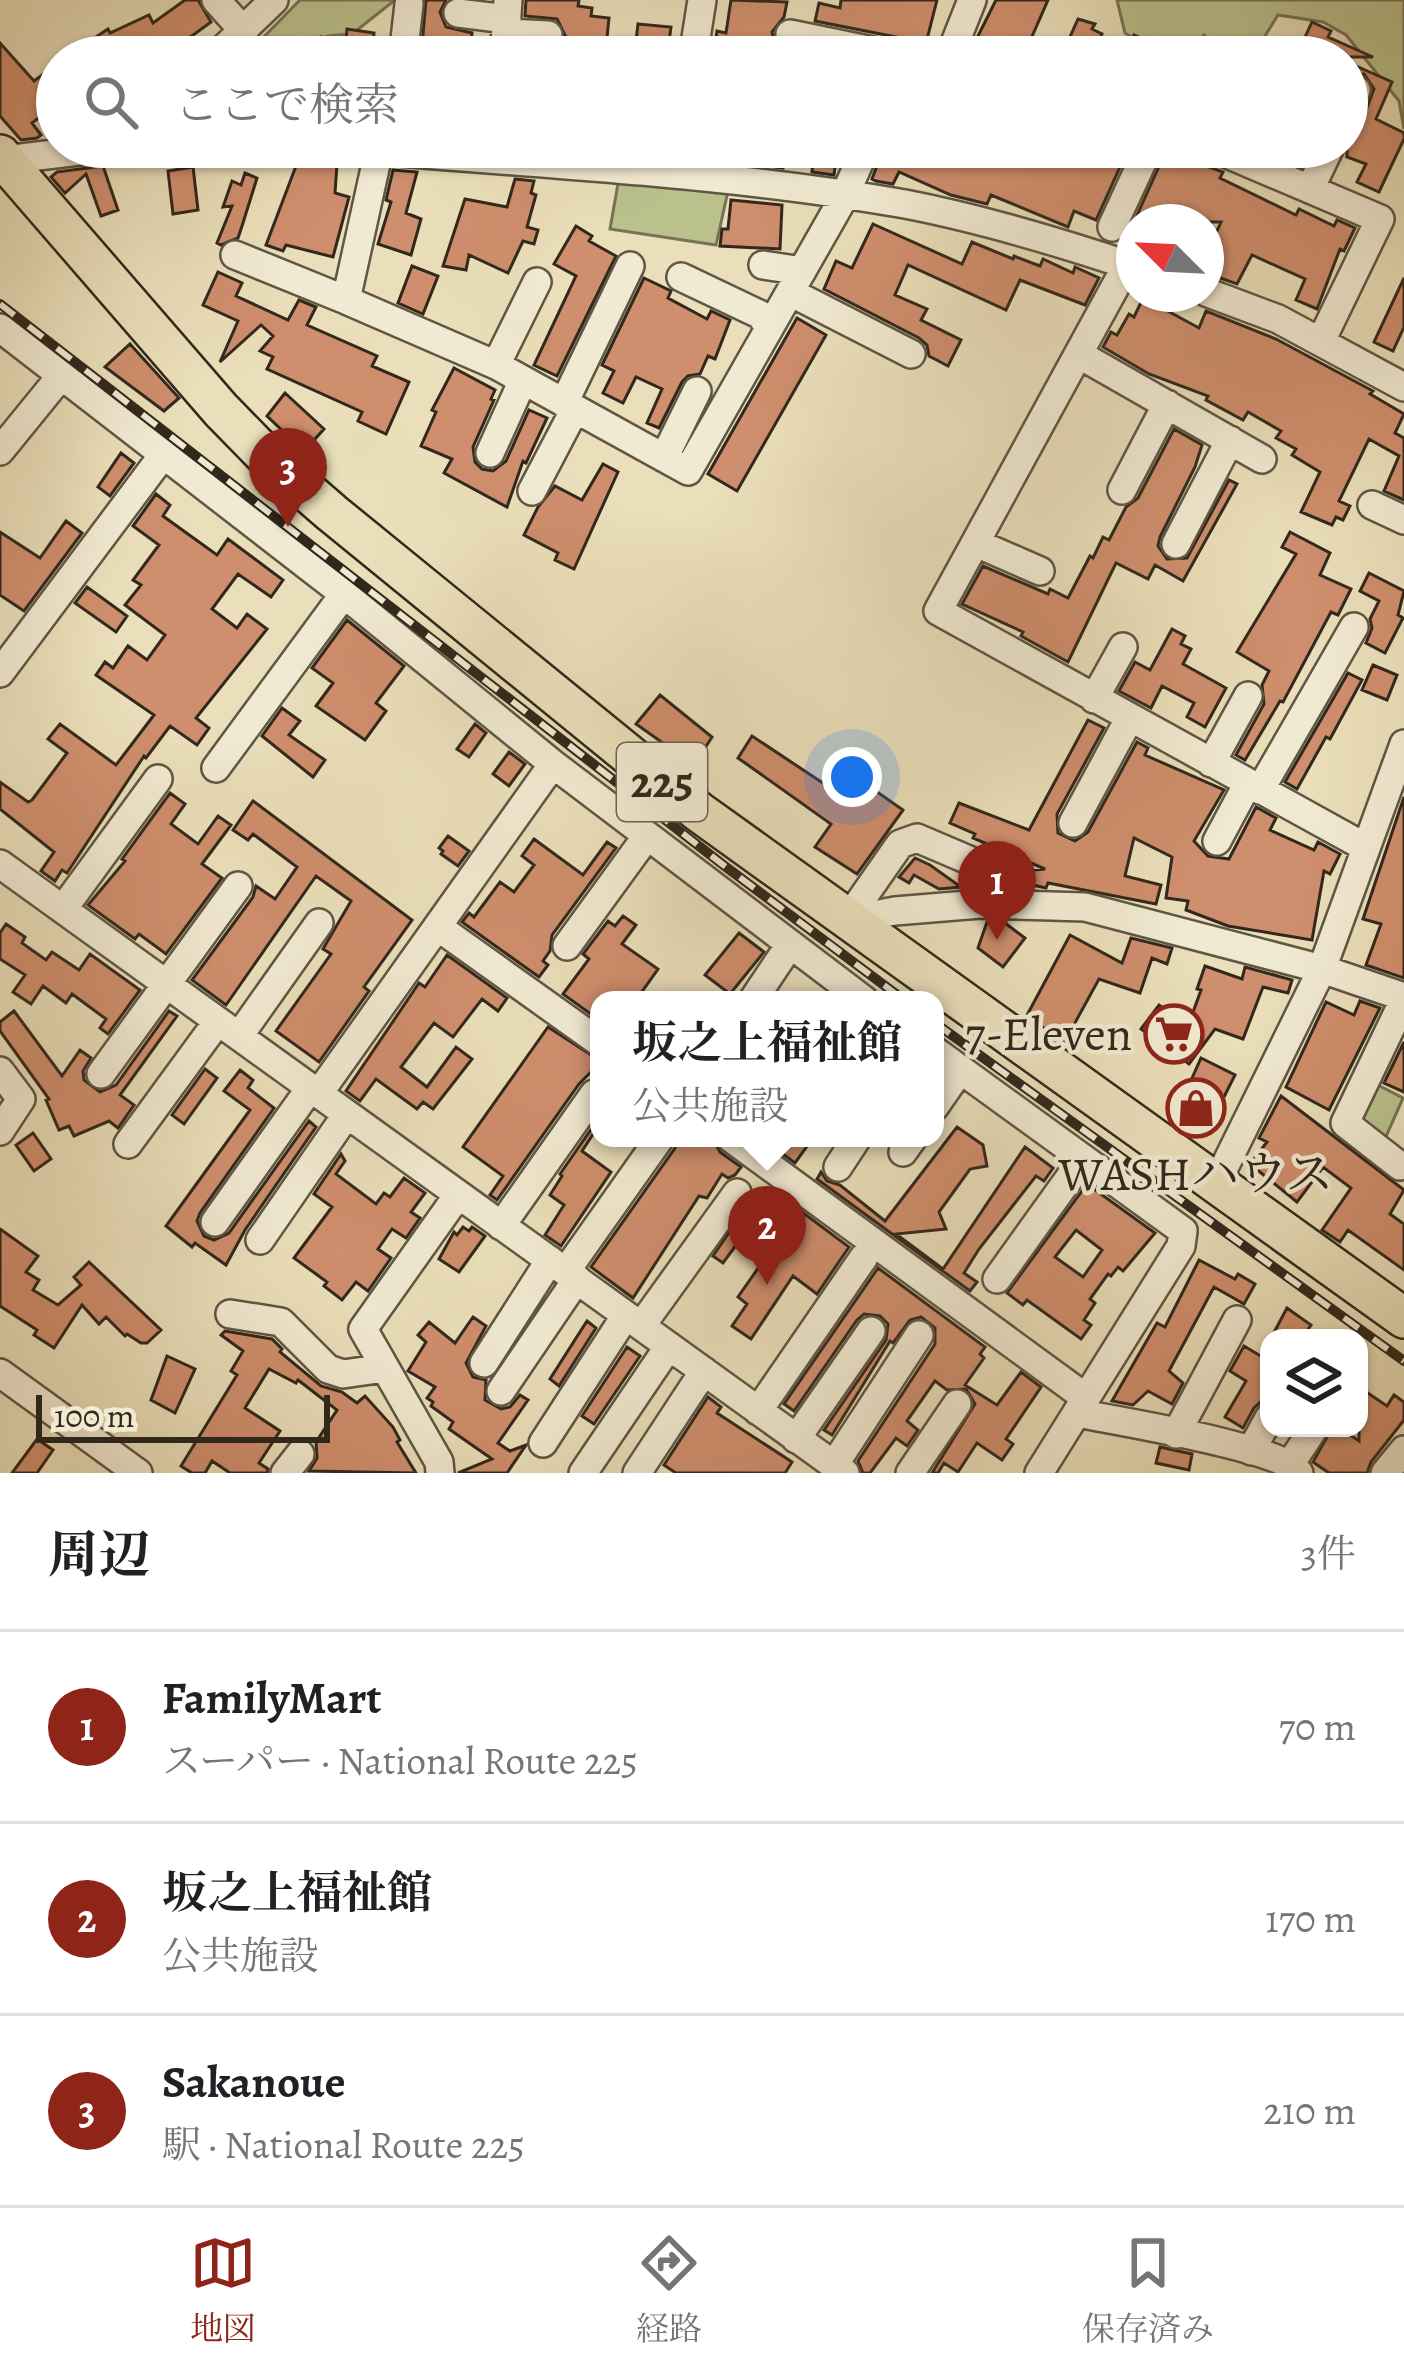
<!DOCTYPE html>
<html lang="ja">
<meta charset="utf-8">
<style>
:root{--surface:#fff;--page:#f2f2f2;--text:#202124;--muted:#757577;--line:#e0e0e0;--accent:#8f2418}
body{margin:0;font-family:Alegreya,"Noto Serif JP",serif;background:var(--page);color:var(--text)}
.controls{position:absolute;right:36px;bottom:36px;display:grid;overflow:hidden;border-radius:24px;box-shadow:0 3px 9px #0004}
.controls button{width:108px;height:108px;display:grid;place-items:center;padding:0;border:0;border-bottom:3px solid var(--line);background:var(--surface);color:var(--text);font:60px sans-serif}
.compass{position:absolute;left:1116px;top:204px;width:108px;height:108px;border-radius:50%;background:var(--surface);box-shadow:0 3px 9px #0004;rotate:294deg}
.scale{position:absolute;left:36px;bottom:30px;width:294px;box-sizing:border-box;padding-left:12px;border:6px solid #31281c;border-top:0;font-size:33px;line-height:42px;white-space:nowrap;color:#31281c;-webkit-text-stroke:9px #f1ead2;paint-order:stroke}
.you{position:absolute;left:852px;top:777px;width:42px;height:42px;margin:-30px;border:9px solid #fff;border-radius:50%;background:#1a73e8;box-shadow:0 0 0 18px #1a73e833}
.badge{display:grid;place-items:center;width:78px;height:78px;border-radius:50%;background:var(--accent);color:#fff;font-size:39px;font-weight:700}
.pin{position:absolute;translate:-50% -99px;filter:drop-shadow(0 3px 6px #0008)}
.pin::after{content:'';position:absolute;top:63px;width:42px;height:36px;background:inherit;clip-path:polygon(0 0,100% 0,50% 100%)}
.popup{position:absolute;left:590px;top:991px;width:354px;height:156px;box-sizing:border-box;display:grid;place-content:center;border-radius:24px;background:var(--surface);filter:drop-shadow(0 3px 9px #0005);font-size:39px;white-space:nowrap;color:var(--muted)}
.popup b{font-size:45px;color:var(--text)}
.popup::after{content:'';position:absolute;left:50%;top:100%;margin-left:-24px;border:24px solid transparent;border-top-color:var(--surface)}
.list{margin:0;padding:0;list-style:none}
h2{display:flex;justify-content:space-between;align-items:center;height:156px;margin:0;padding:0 48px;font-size:51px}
h2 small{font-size:39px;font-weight:400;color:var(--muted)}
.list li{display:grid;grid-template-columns:78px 1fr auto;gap:36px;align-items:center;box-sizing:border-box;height:192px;padding:0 48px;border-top:3px solid var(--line)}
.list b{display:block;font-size:45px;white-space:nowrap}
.list p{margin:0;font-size:39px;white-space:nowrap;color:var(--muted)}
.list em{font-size:39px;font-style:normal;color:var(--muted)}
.icon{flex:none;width:66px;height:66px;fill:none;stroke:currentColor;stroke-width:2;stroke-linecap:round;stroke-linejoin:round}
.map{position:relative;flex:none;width:1404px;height:1473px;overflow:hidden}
.search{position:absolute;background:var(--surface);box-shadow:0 3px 9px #0004;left:36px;right:36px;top:36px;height:132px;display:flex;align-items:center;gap:30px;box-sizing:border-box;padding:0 42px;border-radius:66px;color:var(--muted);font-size:45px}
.sheet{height:732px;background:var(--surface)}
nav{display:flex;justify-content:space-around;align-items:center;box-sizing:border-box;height:168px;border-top:3px solid var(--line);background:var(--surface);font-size:33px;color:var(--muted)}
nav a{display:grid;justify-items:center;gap:6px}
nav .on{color:var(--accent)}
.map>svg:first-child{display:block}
</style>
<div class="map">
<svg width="1404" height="1473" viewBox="0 0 1404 1473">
<rect width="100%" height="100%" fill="#eadfba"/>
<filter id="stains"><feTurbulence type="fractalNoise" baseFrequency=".00167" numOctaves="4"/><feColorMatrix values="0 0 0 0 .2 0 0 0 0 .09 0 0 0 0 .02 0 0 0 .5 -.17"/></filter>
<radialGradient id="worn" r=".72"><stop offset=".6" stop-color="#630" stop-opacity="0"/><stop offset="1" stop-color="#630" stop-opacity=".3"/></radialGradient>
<path fill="#bac18d" stroke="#767454" stroke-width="3" d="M300,0H395L352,34L328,36L292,57H251L249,52Z
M1117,0H1404V129L1399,101L1346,35L1323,22L1278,15L1252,57H1212L1216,46L1204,35L1189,54L1164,57L1125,33Z
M619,178L728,191L716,245L610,229Z
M1374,1083L1403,1098L1384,1141L1361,1126L1360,1116Z"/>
<path fill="#cf8e6d" stroke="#31281c" stroke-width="3" fill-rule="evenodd" d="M185,0H198L211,22L182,43L192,57H66L108,29L110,33L149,15L153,23Z
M426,0H446L440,12L446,27L472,33L469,57H421Z
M526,0H579L578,6L592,8L591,16L609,18L605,57H522V52L555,51L566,37L557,19L525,16Z
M731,0L787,2L784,17L772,32L778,54L745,49L742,57H713L717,31L726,33Z
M841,0H937L924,51L906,39L815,21L819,3L840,8Z
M996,0H1048L1023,57H1003L973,46Z
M1078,19L1095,24L1092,29L1102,34L1097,44L1125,56L1134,35L1183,57H1061Z
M1312,22L1331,31L1328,37L1373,57H1296Z
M638,24L671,27L667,57H634Z
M347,29L374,33L371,57H319L321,37L346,40Z
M0,43L34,81L57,64V104L32,123L41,135L37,138L21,140L0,116Z
M1347,62L1392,82L1376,119L1404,133V139L1379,192L1357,182L1366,164L1347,157V128L1363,118L1374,89L1364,74L1347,75Z
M760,147H784L783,168L759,165Z
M884,147H1022L1061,164L1068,147H1129L1096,220L1074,211L1068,227L991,195L987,204L951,195L899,172L893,184L876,181L872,179Z
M1257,147H1310L1301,166Z
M814,149L837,151L834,175L812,172Z
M1166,151L1223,172L1220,178L1296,215L1299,209L1334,226L1337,220L1355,228L1344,251L1340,249L1317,309L1296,300L1305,279L1252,255L1237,284L1206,273V255L1221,222H1134Z
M299,158L328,160L337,164L335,193L349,197L333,257L286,245L283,251L266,245Z
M103,166L118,210L101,216L86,174L65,193L51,177L57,172Z
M193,167L198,210L173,214L168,171Z
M393,170L417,172L406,213L421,219L411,255L378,244L391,202L386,200Z
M245,173L257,178L242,226L238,238L221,245L217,243L232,206L223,207L232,181L241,185Z
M515,179L534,181L531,193L536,195L527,227L538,230L534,244L523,241L508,273L469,255L466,270L443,266L465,199L507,207Z
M731,200L782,205L780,249L720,246L722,229H728Z
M873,224L962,264L972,242L1013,259L1014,256L1040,266L1043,259L1073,273L1075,267L1099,278L1085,305L1020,280L1006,310L908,265L895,295L927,309L921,320L961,340L948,366L929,356L927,345L919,338L824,289L836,261L852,268Z
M576,226L592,236L589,241L616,256L557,376L534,365L576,276L554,264Z
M412,266L438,276L423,314L398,303Z
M218,272L242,283L236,296L288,320L299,300L316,307L307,325L377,356L372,366L409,382L386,434L358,421L362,412L267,369L273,357L260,351L273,336L261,325L220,362L238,321L203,305Z
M644,278L671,291L668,298L707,319L711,311L730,320L715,359L708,356L700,374L688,376L682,382L659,428L647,423L662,389L636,377L623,403L603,393L614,371L602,365Z
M1404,278V327L1393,351L1374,342Z
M1145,294L1169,300L1164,309L1199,328L1206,311L1276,339L1373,391L1370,394L1404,414L1395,433L1404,438V500L1384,491L1399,456L1369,439L1339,501L1350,506L1343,520L1336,517L1332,525L1301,512L1320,472L1292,455L1296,449L1276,438L1281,431L1248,412L1243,420L1206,400L1208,396L1149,374L1103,347L1111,332L1117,335L1129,314L1134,317Z
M797,318L826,335L737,491L708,474Z
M130,344L179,398L164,411L105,367Z
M454,368L495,390L491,399L494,400L473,447L475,462L482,469L493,471L506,461L529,410L547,418L526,463L523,461L507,507L444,473L452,459L421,446L436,412L432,410Z
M285,393L324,429L304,451L267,416Z
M1174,429L1202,445L1195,467L1160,537L1158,546L1167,559L1187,558L1229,480L1237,484L1183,581L1155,565L1148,579L1116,563L1068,662L1021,636L1023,632L962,604L983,566L1048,594L1050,589L1068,598L1090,556L1093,558L1103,537L1109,540L1126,507L1138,498Z
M121,453L134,463L110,496L98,487Z
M603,464L618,472L574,569L555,560L558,553L524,535L538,507L555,486L582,500Z
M156,494L170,505L163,516L217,555L228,539L283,580L271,597L238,574L212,609L237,628L247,614L267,629L196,718L209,728L197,745L170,726L146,758L144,756L67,873L62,870L55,881L41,871L54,852L0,809V782L28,802L32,800L67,753L48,739L60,724L116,765L154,715L96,675L105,662L113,668L128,646L147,660L165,635L125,605L141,585L133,580L159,545L133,526Z
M66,521L82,533L24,611L0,595V532L40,558Z
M1290,532L1330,553L1320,575L1351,589L1338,615L1331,612L1283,702L1280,701L1245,760L1236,755L1264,704L1262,685L1269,671L1237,652L1296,554L1282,547Z
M1369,573L1404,591L1398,615L1403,618L1385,653L1366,643L1372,628L1370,619L1379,601L1360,591Z
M87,587L127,616L116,632L75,603Z
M347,620L404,666L376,703L386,711L365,740L316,706L333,683L312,668Z
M1172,629L1185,636L1181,644L1191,649L1183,664L1226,688L1205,727L1187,717L1194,703L1162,686L1151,708L1119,691L1135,662L1150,670Z
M1373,665L1397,675L1387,700L1362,690Z
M1348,673L1362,680L1330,739L1326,737L1297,789L1285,782Z
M660,695L712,737L694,765L636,724Z
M282,708L300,721L289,735L325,760L313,777L262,736Z
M1088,720L1104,728L1057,814L1058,833L1075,841L1088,832L1137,742L1148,748L1145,755L1224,790L1194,841L1208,856L1229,859L1256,807L1276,818L1270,830L1314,850L1318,842L1340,854L1330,874L1324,871L1312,940L1228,926L1186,910L1188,901L1166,898L1172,857L1134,838L1125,876L1161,885L1156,904L1048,883L1046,888L1019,882L1018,887H999L1002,873L1045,869L973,838L975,834L950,823L959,803L1029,830Z
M475,724L486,733L469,757L457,749Z
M752,736L853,803L866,784L903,810L857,874L815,847L831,824L738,758Z
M509,752L525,764L509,786L493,774Z
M170,793L185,804L171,824L198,844L218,816L231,825L202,864L222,878L166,954L139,934L135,939L88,905L125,861L122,859Z
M1404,797V978L1366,965L1381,924L1363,919Z
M253,801L412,920L364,987L369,991L319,1062L276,1031L331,954L323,949L351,901L316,876L226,1005L192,980L253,897L256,886L275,899L297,867L253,834L248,840L233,830Z
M448,836L469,851L458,866L441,854L443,851L439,848Z
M534,839L583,875L607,842L616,848L552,935L550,951L543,961L548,965L539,977L462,922L469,913L474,917L500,882L514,892L534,865L522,856Z
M915,858L930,865L961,887L939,889L914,875L909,883L899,877Z
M623,916L636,925L622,944L658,969L636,1000H599V1020L563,994L589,959L583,954L608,921L615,926Z
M987,922L1005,923L1025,938L1003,967L978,948Z
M6,924L25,937L22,943L46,960L52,952L79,970L90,954L140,990L108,1034L100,1028L106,1019L72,994L66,1003L43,986L31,1004L13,992L25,975L0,959V933Z
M739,933L764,952L730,994L705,975Z
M1070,935L1122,963L1131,938L1172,948L1167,964L1152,958L1140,993L1099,979L1065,1041L1026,1017Z
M447,955L507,998L498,1011L482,999L453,1037L434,1023L401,1067L427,1087L456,1047L472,1059L433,1109L423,1102L417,1109L376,1079L360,1101L346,1091L419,983L425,987Z
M1205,966L1242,979L1245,967L1292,980L1288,993L1263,987L1243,1039L1215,1029L1189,1064L1141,1029L1159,1005L1188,1026L1201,990L1197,989Z
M1360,1001L1380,1008L1329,1110L1286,1087L1326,1002L1354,1015Z
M14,1011L62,1076L80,1050L91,1058L83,1071L84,1080L100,1092L116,1085L169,1011L177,1016L120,1095L134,1105L118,1128L109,1121L74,1136L69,1126L59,1130L46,1100L49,1099L0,1031V1022Z
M548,1027L599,1060V1064L579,1084L497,1200L490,1195L503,1176L463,1147Z
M1404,1042V1092L1384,1083Z
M1201,1058L1235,1075L1224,1097L1220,1095L1207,1125L1177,1112Z
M205,1069L217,1078L184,1124L172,1115Z
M240,1070L253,1080L248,1088L274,1108L200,1213L197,1221L204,1236L214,1240L229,1233L309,1121L316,1127L245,1230L226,1265L195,1243L192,1247L166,1226L250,1110L224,1091Z
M1281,1096L1404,1190L1390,1214L1404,1224V1270L1348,1230L1340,1242L1322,1230L1351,1188L1323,1167L1297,1202L1250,1164L1267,1142L1259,1138Z
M599,1118V1125L582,1151L611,1172L561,1246L545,1235L564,1205L550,1195L562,1176L560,1174Z
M957,1127L983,1145L987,1166L970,1169L939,1212L946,1229L896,1234L943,1269L1025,1147L1053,1168L1044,1181L1036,1176L979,1249L964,1273L977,1282L970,1291L817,1179L821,1172L827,1181L840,1185L885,1221Z
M33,1133L51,1159L34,1171L16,1145Z
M678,1138H713L720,1152L741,1167L735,1175L728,1178L722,1174L707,1198L699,1196L633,1298L591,1267L675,1148Z
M761,1138H813L795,1163Z
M341,1154L345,1161L336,1174L376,1204L384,1193L390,1197L404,1178L425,1193L411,1212L420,1218L406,1238L392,1229L378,1249L391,1258L368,1291L356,1282L342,1300L324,1286L327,1282L294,1258L332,1207L314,1194Z
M1087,1184L1155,1233L1123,1271L1118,1267L1111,1276L1108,1274L1090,1299L1095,1303L1084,1320L1091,1325L1081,1339L1027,1300L1023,1305L1007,1293ZM1076,1230L1102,1250L1083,1277L1055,1257Z
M755,1194L767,1203L723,1263L713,1256Z
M798,1209L849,1247L817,1294L793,1276L751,1339L732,1326L747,1304L738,1297L768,1254L771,1256Z
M463,1227L469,1231L472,1227L485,1236L459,1272L439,1259L454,1232L457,1235Z
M0,1229L38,1256L26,1272L39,1280L33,1290L58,1305L81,1285L74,1277L89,1262L161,1330L147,1343H141L127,1334L125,1336L106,1317L99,1324L82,1305L54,1348L34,1335L37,1330L0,1306Z
M1199,1260L1235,1279L1238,1274L1255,1284L1244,1304L1214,1287L1169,1371L1183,1383L1172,1404L1148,1391L1133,1405L1112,1401L1157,1323L1165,1327Z
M878,1268L985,1347L980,1354L984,1358L965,1385L997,1405L1021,1372L1041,1387L1006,1439L1013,1444L1002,1460L977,1443L958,1472L944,1463L938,1473H932L975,1404L966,1389L947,1390L935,1381L907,1421L918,1430L907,1446L896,1438L870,1473H863L858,1461L935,1344V1328L921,1317L910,1320L893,1343L890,1341L832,1435L824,1430L886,1340L888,1324L880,1316L864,1314L857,1320L794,1411L784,1404Z
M1287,1308L1311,1325L1302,1338H1271Z
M473,1317L486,1326L466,1363L473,1377L486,1380L485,1400L501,1409L510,1407L520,1395L528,1400L498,1443L510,1451L526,1445L507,1473H458L492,1459L449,1429L453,1422L431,1406L433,1402L427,1398L435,1387L408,1371L426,1342L418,1335L429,1322L455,1343Z
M587,1321L596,1328L559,1386L550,1379Z
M225,1331L272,1339L282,1349L280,1352L321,1386L342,1392L357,1403L365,1396L393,1427L400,1440L397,1442L416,1473L309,1471L317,1458L316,1442L337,1410L298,1380L296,1383L269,1369L245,1408L280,1431L259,1463L268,1469L267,1473H230L212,1461L205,1473H192L181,1466L237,1375L231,1371L243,1351L221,1335Z
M1244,1346L1269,1361V1394L1254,1408L1243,1428L1225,1417L1246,1381L1230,1371Z
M627,1347L640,1356L594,1424L582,1416Z
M167,1356L195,1369L175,1413L151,1400Z
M1359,1387L1387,1406L1394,1395L1404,1402V1420L1371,1462L1367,1473H1329L1313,1462L1332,1428H1340L1359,1441Z
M708,1397L721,1407L717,1413L792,1462L785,1473H676L664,1465Z
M37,1439L53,1450L37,1473H12Z
M1160,1447L1192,1454L1189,1470L1156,1463Z"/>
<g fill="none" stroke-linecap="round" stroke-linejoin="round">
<g stroke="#5f5644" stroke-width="32">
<path id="minor" d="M216,0L241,28
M458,13L507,19
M506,33L548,35
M790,34L902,57
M215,57L274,0
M403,57L409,4
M504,57L508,0
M693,57L702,0
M942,57L953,48L972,0
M1347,110L1356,90
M340,147C528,164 718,171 905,204C983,219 1059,242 1134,267
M1211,147L1380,219L1321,341
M379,150L346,300L496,365L688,471L844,197L866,147
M5,160L112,147
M1310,189L1330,147
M1112,227L1149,147
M235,255L346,300
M763,265L802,271
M1127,265L938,611L1365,847
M681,277L759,314L770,327
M790,292L911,354
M1206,292L1278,319L1404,387
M0,328L344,594L553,764L864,1000
M1080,355L1262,459
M496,365L537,282
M564,403L630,266
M0,451L61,376
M490,453L523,380
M664,458L697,391
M1122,490L1167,404
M532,491L575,409
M1372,505L1404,520
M976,543L1040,571
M1176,544L1230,440
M0,673L163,455
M1094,699L1123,647
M1211,763L1248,696
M216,768L344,594
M1260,790L1354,627
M1073,823L1129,719
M1217,841L1248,783
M0,864L845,1473
M63,909L158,779
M847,920L895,911L980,904L1085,907L1322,969L1404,997
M847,920L900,844L917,838L985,867
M438,927L599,1042
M567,946L647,836
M753,1000L789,946
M1404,1000L1345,1123L1400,1166L1404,1165
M239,1036L319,923
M935,1051L1183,1231L1181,1246L1039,1473
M0,1071L21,1099L0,1131
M101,1074L238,886
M319,1093L553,764
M935,1106L960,1070
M731,1138L1086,1398
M128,1144L218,1021
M903,1152L913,1138
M838,1167L857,1138
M1216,1184L1322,969L1404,744
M215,1222L311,1087
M501,1226L594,1094
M260,1240L347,1114
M566,1271L660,1138
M997,1279L1083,1159
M230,1314L281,1322L328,1369L343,1374L385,1368
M641,1326L737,1193
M484,1363L550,1260
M0,1373L138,1473
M501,1391L577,1279
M758,1411L864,1257
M1077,1413C1118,1421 1280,1447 1299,1473
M1176,1434L1237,1320
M796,1439L871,1331
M543,1443L626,1315
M1251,1451L1269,1418
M1291,1463L1314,1428
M834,1465L919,1335
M285,1473L300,1454
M440,1473L439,1462L363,1329L458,1195
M583,1473L669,1346
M637,1473L704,1371
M910,1473L957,1404
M1385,1473L1404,1450"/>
</g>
<g stroke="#31281c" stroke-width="44">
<path id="highway" d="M0,155L221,410L265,455L332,513L699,812L1404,1318"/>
</g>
<use href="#minor" stroke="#f1ead2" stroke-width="27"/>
<use href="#highway" stroke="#eadfba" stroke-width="39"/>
<g stroke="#31281c" stroke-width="10">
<path id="rail" d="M0,304L726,867L904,1000
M935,1023L1404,1361"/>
</g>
<use href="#rail" stroke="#f1ead2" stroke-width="6" stroke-dasharray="18" stroke-linecap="butt"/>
</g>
<defs>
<g id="supermarket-ring" transform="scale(3)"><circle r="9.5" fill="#f1ead2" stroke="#8f2418" stroke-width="1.5"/><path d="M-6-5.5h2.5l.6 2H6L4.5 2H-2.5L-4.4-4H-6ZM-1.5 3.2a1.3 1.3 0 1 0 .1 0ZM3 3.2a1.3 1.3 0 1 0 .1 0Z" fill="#8f2418"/></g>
<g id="shop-ring" transform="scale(3)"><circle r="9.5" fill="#f1ead2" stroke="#8f2418" stroke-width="1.5"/><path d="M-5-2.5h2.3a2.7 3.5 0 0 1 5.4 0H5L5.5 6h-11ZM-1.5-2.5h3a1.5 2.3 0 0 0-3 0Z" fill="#8f2418"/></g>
</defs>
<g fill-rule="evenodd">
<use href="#supermarket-ring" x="1174" y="1034"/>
<use href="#shop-ring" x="1196" y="1108"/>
</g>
<g text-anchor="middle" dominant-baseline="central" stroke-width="9" stroke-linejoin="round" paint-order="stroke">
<rect fill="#f1ead2" stroke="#6b6253" stroke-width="3" x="617" y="743" width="90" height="78" rx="9"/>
<g font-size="45" font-weight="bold" fill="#31281c">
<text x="662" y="782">225</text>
</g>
<g font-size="48" fill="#31281c" stroke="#f1ead2" text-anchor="end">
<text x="1132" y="1034">7-Eleven</text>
<text x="1196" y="1174" text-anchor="middle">WASHハウス</text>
</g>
</g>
<rect width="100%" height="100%" filter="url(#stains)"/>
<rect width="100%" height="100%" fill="url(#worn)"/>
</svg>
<div class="controls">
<button><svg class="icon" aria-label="layers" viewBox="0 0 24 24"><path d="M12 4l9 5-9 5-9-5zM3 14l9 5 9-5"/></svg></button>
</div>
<svg class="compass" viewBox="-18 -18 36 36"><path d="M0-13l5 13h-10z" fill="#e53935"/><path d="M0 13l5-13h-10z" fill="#757577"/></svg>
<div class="scale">100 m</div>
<div class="you"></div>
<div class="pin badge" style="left:997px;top:940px">1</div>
<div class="pin badge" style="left:767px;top:1285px">2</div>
<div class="popup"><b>坂之上福祉館</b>公共施設</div>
<div class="pin badge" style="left:288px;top:527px">3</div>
<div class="search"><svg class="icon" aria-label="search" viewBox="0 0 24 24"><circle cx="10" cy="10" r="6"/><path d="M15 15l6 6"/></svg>ここで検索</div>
</div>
<section class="sheet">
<h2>周辺<small>3件</small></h2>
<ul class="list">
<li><span class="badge">1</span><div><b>FamilyMart</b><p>スーパー · National Route 225</p></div><em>70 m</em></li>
<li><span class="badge">2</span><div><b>坂之上福祉館</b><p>公共施設</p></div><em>170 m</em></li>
<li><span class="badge">3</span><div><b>Sakanoue</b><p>駅 · National Route 225</p></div><em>210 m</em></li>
</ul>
</section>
<nav>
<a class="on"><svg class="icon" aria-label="map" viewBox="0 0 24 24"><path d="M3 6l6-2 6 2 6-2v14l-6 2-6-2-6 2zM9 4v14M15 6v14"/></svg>地図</a>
<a><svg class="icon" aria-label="directions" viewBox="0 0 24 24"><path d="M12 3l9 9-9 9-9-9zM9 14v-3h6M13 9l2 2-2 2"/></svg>経路</a>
<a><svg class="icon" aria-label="saved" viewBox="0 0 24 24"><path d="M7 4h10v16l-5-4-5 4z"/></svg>保存済み</a>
</nav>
